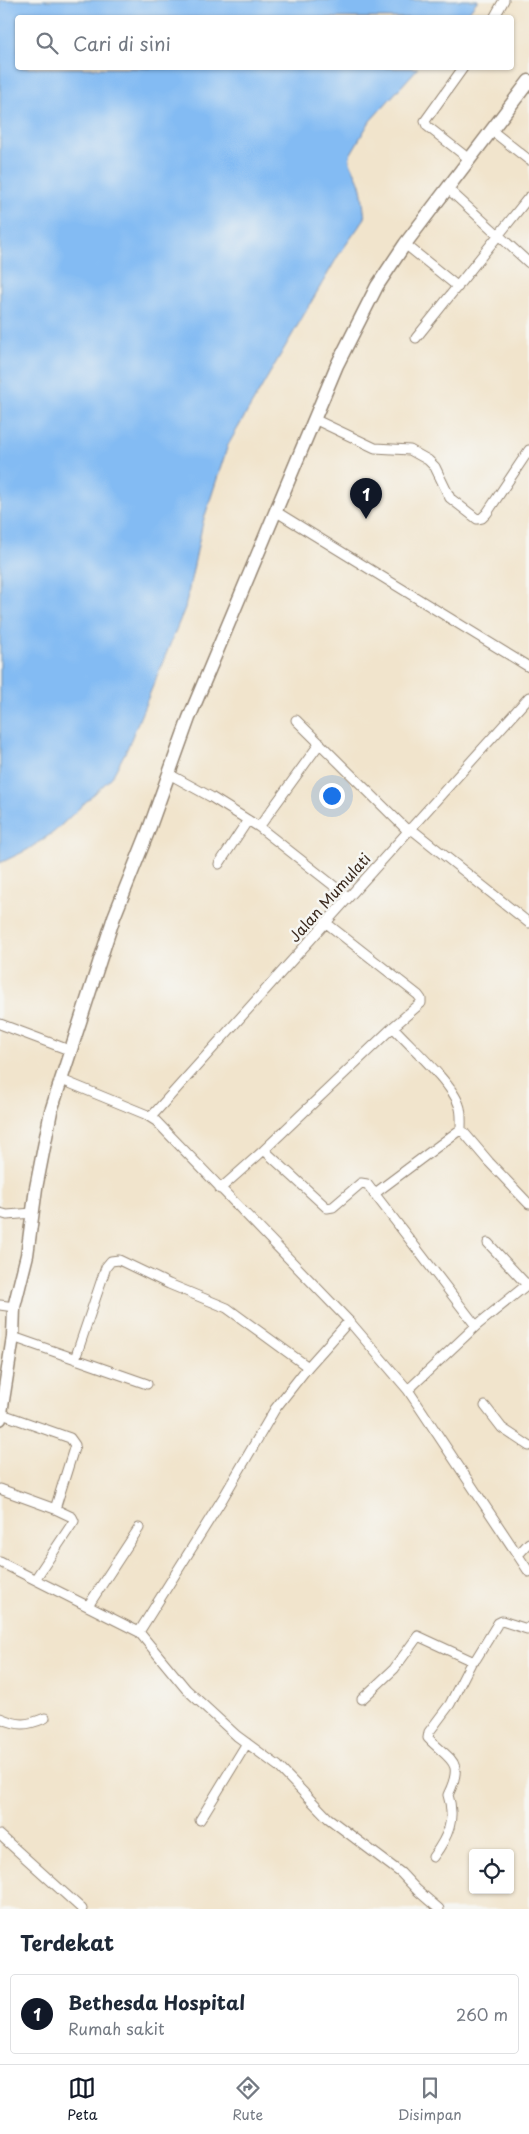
<!DOCTYPE html>
<html lang="id">
<style>
:root{--surface:#fff;--page:#f6f6f7;--text:#1f2937;--muted:#747a83;--line:#e0e1e3;--accent:#111827}
body{margin:0;font-family:"Playpen Sans",sans-serif;background:var(--page);color:var(--text)}
.controls{position:absolute;right:15px;bottom:15px;display:grid;overflow:hidden;border-radius:5px;box-shadow:0 1px 4px #0004}
.controls button{width:45px;height:45px;display:grid;place-items:center;padding:0;border:0;border-bottom:1px solid var(--line);background:var(--surface);color:var(--text);font:25px sans-serif}
.you{position:absolute;left:331px;top:795px;width:18px;height:18px;margin:-12px;border:4px solid #fff;border-radius:50%;background:#1a73e8;box-shadow:0 0 0 8px #1a73e833}
.badge{display:grid;place-items:center;width:32px;height:32px;border-radius:50%;background:var(--accent);color:#fff;font-size:16px;font-weight:700}
.pin{position:absolute;translate:-50% -41px;filter:drop-shadow(0 1px 2px #0008)}
.pin::after{content:'';position:absolute;top:26px;width:18px;height:15px;background:inherit;clip-path:polygon(0 0,100% 0,50% 100%)}
.list{margin:0;padding:0;list-style:none}
h2{display:flex;justify-content:space-between;align-items:center;height:65px;margin:0;padding:0 20px;font-size:21px}
h2 small{font-size:16px;font-weight:400;color:var(--muted)}
.list li{display:grid;grid-template-columns:32px 1fr auto;gap:15px;align-items:center;box-sizing:border-box;height:80px;margin:0 10px 10px;padding:0 10px;border:1px solid var(--line);border-radius:5px}
.list b{display:block;font-size:19px;white-space:nowrap}
.list p{margin:0;font-size:16px;white-space:nowrap;color:var(--muted)}
.list em{font-size:16px;font-style:normal;color:var(--muted)}
.icon{flex:none;width:28px;height:28px;fill:none;stroke:currentColor;stroke-width:2;stroke-linecap:round;stroke-linejoin:round}
.map{position:relative;flex:none;width:529px;height:1909px;overflow:hidden}
.search{position:absolute;background:var(--surface);box-shadow:0 1px 4px #0004;left:15px;right:15px;top:15px;height:55px;display:flex;align-items:center;gap:12px;box-sizing:border-box;padding:0 18px;border-radius:5px;color:var(--muted);font-size:19px}
.sheet{height:155px;background:var(--surface)}
nav{display:flex;justify-content:space-around;align-items:center;box-sizing:border-box;height:70px;border-top:1px solid var(--line);background:var(--surface);font-size:14px;color:var(--muted)}
nav a{display:grid;justify-items:center;gap:2px}
nav .on{color:var(--accent)}
.map>svg:first-child{display:block}
</style>
<div class="map">
<svg width="529" height="1909" viewBox="0 0 529 1909">
<rect width="100%" height="100%" fill="#f6f6f2"/>
<filter id="ink" filterUnits="userSpaceOnUse"><feTurbulence type="fractalNoise" baseFrequency=".02" numOctaves="2"/><feDisplacementMap in="SourceGraphic" scale="10" xChannelSelector="R" yChannelSelector="G"/><feConvolveMatrix kernelMatrix="1 2 1 2 8 2 1 2 1" color-interpolation-filters="sRGB"/></filter>
<filter id="wash" filterUnits="userSpaceOnUse"><feTurbulence type="fractalNoise" baseFrequency=".0096" numOctaves="4" result="noise"/><feDisplacementMap in="SourceGraphic" scale="20" xChannelSelector="R" yChannelSelector="G"/><feGaussianBlur stdDeviation="1.12" result="paint"/><feColorMatrix in="noise" values="0 0 0 0 0 0 0 0 0 0 0 0 0 0 0 0 0 1.4 0 .05"/><feComposite in="paint" operator="in"/></filter>
<g filter="url(#wash)">
<rect width="100%" height="100%" fill="#f1e4cc"/>
<path fill="#83bbf3" stroke="#5f7288" d="M0,0H478L464,18H18V68H418L370,121L350,155C348,164 354,169 357,177C363,189 363,206 365,218L338,256L228,445L203,522L185,608L127,749L112,777L54,832L27,850L0,863Z"/>
</g>
<g filter="url(#ink)">
<g fill="none" stroke-linecap="round" stroke-linejoin="round">
<g stroke="#968775" stroke-width="11">
<path id="minor" d="M494,18L504,0
M463,68L425,121L427,126L469,159
M491,130L529,160
M447,188L529,263
M405,244L458,287
M416,338L529,197
M314,419L375,448L410,450L428,460L435,467L450,498L477,519L482,518L487,513L529,450
M275,511L529,667
M296,720L408,831
M169,774L211,797L259,827L348,897
M259,827L320,743
M410,828L529,923
M219,864L248,820
M0,1024L69,1050
M393,1027C410,1046 452,1083 459,1105C462,1112 461,1121 461,1129
M62,1080L145,1114L156,1121L349,1321L408,1390L529,1572
M151,1117L529,697
M264,1150L327,1208L333,1207L361,1183L367,1184L476,1326
M220,1189L264,1150L393,1027L421,1003V999L418,995L325,922
M374,1194L461,1129L489,1162L529,1204
M0,1213L7,1215L33,1213
M488,1243L527,1285
M0,1305L14,1307
M13,1337L147,1384
M75,1359L106,1267L111,1261L119,1260L169,1284L227,1308L308,1367
M408,1390L476,1326L529,1283
M485,1406L502,1428L529,1446
M0,1489L55,1509L75,1445L70,1438L2,1414
M518,1555L529,1543
M0,1562L139,1632L223,1498L275,1409L308,1367L349,1321
M36,1578L74,1521L72,1517L55,1509
M88,1606L139,1528
M139,1632L186,1689L237,1736L278,1766L328,1818L401,1873L417,1890L439,1909
M362,1699L394,1669L418,1636L472,1661L476,1659L498,1623L502,1621L527,1629L529,1627
M0,1718C19,1726 26,1726 45,1718
M200,1820L247,1743
M0,1835L82,1909
M433,1857C448,1837 456,1819 448,1795C465,1760 450,1761 428,1738L429,1732L450,1704L472,1661"/>
</g>
<g stroke="#968775" stroke-width="15">
<path id="highway" d="M0,1419L13,1337L14,1307L27,1255L36,1188L51,1111L114,917L148,832L189,718L337,365L377,286L405,244L529,81"/>
</g>
<use href="#minor" stroke="#fff" stroke-width="9"/>
<use href="#highway" stroke="#fff" stroke-width="12"/>
</g>
</g>
<g text-anchor="middle" dominant-baseline="central" stroke-width="5" stroke-linejoin="round" paint-order="stroke">
<g font-size="15" fill="#3b2a1e" stroke="#f6f6f2">
<text transform="translate(329 897) rotate(-48)">Jalan Mumulati</text>
</g>
</g>
</svg>
<div class="controls">
<button><svg class="icon" aria-label="locate" viewBox="0 0 24 24"><circle cx="12" cy="12" r="6"/><path d="M12 2v4M12 18v4M2 12h4M18 12h4"/></svg></button>
</div>
<div class="you"></div>
<div class="pin badge" style="left:366px;top:519px">1</div>
<div class="search"><svg class="icon" aria-label="search" viewBox="0 0 24 24"><circle cx="10" cy="10" r="6"/><path d="M15 15l6 6"/></svg>Cari di sini</div>
</div>
<section class="sheet">
<h2>Terdekat<small></small></h2>
<ul class="list">
<li><span class="badge">1</span><div><b>Bethesda Hospital</b><p>Rumah sakit</p></div><em>260 m</em></li>
</ul>
</section>
<nav>
<a class="on"><svg class="icon" aria-label="map" viewBox="0 0 24 24"><path d="M3 6l6-2 6 2 6-2v14l-6 2-6-2-6 2zM9 4v14M15 6v14"/></svg>Peta</a>
<a><svg class="icon" aria-label="directions" viewBox="0 0 24 24"><path d="M12 3l9 9-9 9-9-9zM9 14v-3h6M13 9l2 2-2 2"/></svg>Rute</a>
<a><svg class="icon" aria-label="saved" viewBox="0 0 24 24"><path d="M7 4h10v16l-5-4-5 4z"/></svg>Disimpan</a>
</nav>
